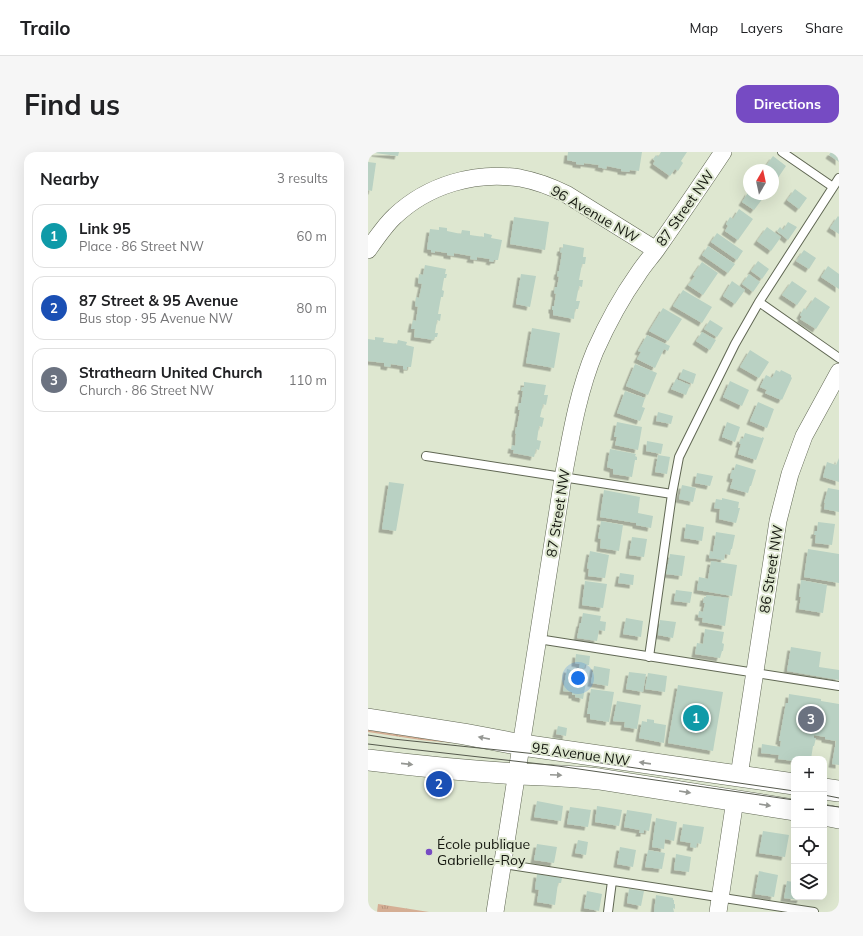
<!DOCTYPE html>
<meta charset="utf-8">
<style>
:root{--surface:#fff;--page:#f6f6f6;--text:#202124;--muted:#757577;--line:#e0e0e0;--accent:#764bc3}
body{margin:0;font-family:Mulish,sans-serif;background:var(--page);color:var(--text)}
.controls{position:absolute;right:12px;bottom:12px;display:grid;overflow:hidden;border-radius:8px;box-shadow:0 4px 16px #0002}
.controls button{width:36px;height:36px;display:grid;place-items:center;padding:0;border:0;border-bottom:1px solid var(--line);background:var(--surface);color:var(--text);font:20px sans-serif}
.compass{position:absolute;left:375px;top:12px;width:36px;height:36px;border-radius:50%;background:var(--surface);box-shadow:0 4px 16px #0002;rotate:9deg}
.you{position:absolute;left:210px;top:526px;width:14px;height:14px;margin:-10px;border:3px solid #fff;border-radius:50%;background:#1a73e8;box-shadow:0 0 0 6px #1a73e833}
.badge{display:grid;place-items:center;width:26px;height:26px;border-radius:50%;background:var(--accent);color:#fff;font-size:13px;font-weight:700}
.pin{position:absolute;translate:-50% -50%;border:2px solid #fff;box-shadow:0 1px 4px #0006}
.list{margin:0;padding:0;list-style:none}
h2{display:flex;justify-content:space-between;align-items:center;height:52px;margin:0;padding:0 16px;font-size:17px}
h2 small{font-size:13px;font-weight:400;color:var(--muted)}
.list li{display:grid;grid-template-columns:26px 1fr auto;gap:12px;align-items:center;box-sizing:border-box;height:64px;margin:0 8px 8px;padding:0 8px;border:1px solid var(--line);border-radius:12px}
.list b{display:block;font-size:15px;white-space:nowrap}
.list p{margin:0;font-size:13px;white-space:nowrap;color:var(--muted)}
.list em{font-size:13px;font-style:normal;color:var(--muted)}
.icon{flex:none;width:22px;height:22px;fill:none;stroke:currentColor;stroke-width:2;stroke-linecap:round;stroke-linejoin:round}
.map{position:relative;flex:none;width:471px;height:760px;overflow:hidden;border-radius:12px}
header{display:flex;align-items:center;gap:24px;box-sizing:border-box;height:56px;padding:0 20px;background:var(--surface);border-bottom:1px solid var(--line)}
header strong{font-size:19px}
nav{display:flex;gap:22px;margin-inline-start:auto;font-size:14px}
.intro{display:flex;align-items:center;justify-content:space-between;box-sizing:border-box;height:96px;padding:0 24px}
h1{margin:0;font-size:28px}
.button{padding:10px 18px;border-radius:12px;background:var(--accent);color:#fff;font-size:14px;font-weight:700}
main{display:flex;gap:24px;padding:0 24px}
aside{flex:1;background:var(--surface);border-radius:12px;box-shadow:0 4px 16px #0002}
.map>svg:first-child{display:block}
</style>
<header>
<strong>Trailo</strong>
<nav><a>Map</a><a>Layers</a><a>Share</a></nav>
</header>
<div class="intro"><h1>Find us</h1><a class="button">Directions</a></div>
<main>
<aside>
<h2>Nearby<small>3 results</small></h2>
<ul class="list">
<li><span class="badge" style="background:#0f9aa8">1</span><div><b>Link 95</b><p>Place · 86 Street NW</p></div><em>60 m</em></li>
<li><span class="badge" style="background:#1a4fb4">2</span><div><b>87 Street &amp; 95 Avenue</b><p>Bus stop · 95 Avenue NW</p></div><em>80 m</em></li>
<li><span class="badge" style="background:#6b7280">3</span><div><b>Strathearn United Church</b><p>Church · 86 Street NW</p></div><em>110 m</em></li>
</ul>
</aside>
<div class="map">
<svg width="471" height="760" viewBox="0 0 471 760">
<defs>
<pattern id="grass-tufts" width="24" height="20" patternUnits="userSpaceOnUse"><rect width="24" height="20" fill="#d5ae94"/><path d="M3 7l-1-3M5 7V3M7 7l1-3M15 17l-1-3M17 17v-4M19 17l1-3" fill="none" stroke="#b6957e"/></pattern>
<filter id="shadow"><feDropShadow dx="-3.5" dy="3.5" stdDeviation="0" flood-color="#0004"/></filter>
</defs>
<rect width="100%" height="100%" fill="#dee7d0"/>
<path fill="url(#grass-tufts)" d="M1,573L117,594L53,588L0,580Z
M10,752L61,760H9Z"/>
<path fill="#b9d1c3" filter="url(#shadow)" d="M7,0H31L30,4L7,1Z
M200,0H274L271,19L262,18L261,20L253,19V17L239,14L238,17L230,15L231,13L216,11V13L208,12V10L199,8Z
M293,0H319L313,9L315,11L310,19L307,17L302,24L285,12L287,9L285,7L288,3L290,5Z
M463,0H471V10L461,3Z
M405,4L418,14L405,33V18H395Z
M0,10L8,11L4,39L0,38Z
M427,37L439,46L431,57L419,48Z
M381,39V42H398L386,58L374,50Z
M371,57L385,67L370,88L357,79L360,74L358,72L362,65L365,67Z
M470,64L471,65V82L462,76Z
M146,65L181,70L177,98L142,92Z
M420,70L429,75L420,88L409,79L412,75L415,78Z
M71,75L79,76V79L93,82L94,78L102,79V83L116,85V81L124,83L123,86L134,88L130,108H126L125,110L121,109L122,107L109,105V108L102,107L103,104L86,101V104L79,103V101L67,99V101L63,100V98L59,97L62,77L71,78Z
M399,75L413,85L403,99L389,89Z
M349,81L375,99L369,108L343,90Z
M195,92L216,96L215,105H218L217,112H214L211,128H215L214,135L211,134L208,149H212L210,157H207L206,167L185,163V158H184V154H186L188,142L186,141L187,135H189L191,125L189,124L190,119H191L194,101L192,100L193,96H195Z
M340,94L367,112L360,121L334,103Z
M436,98L448,106L441,117L428,109Z
M390,109L401,117L394,127L383,119Z
M334,110L350,121L335,143L320,133L327,124L325,123Z
M57,113L78,117L77,122H79L78,126H76L74,138L76,139L75,145H73L70,162H73L72,169L69,168L67,181H70L69,185H67L66,188L46,185L47,177H43L45,168L48,169L50,155L47,154L48,145L51,146L54,132L50,131L51,122L55,123Z
M460,114L471,122V137L453,125Z
M153,122L168,124L162,155L148,152Z
M381,122L392,130L385,140L374,132Z
M364,129L377,138L367,152L355,144Z
M424,129L439,139L429,153L414,143Z
M315,138L344,155L334,171L305,154Z
M447,145L462,155L448,177L432,167L434,165L432,163L436,156L438,158Z
M295,156L314,167L300,189L281,179Z
M342,168L355,176L349,185L336,177Z
M164,176L192,181L186,216L158,211Z
M334,180L348,188L342,198L328,189Z
M279,183L302,194L300,199L296,197L287,216L269,207L273,200L270,199Z
M7,185L16,186L15,190L29,192L30,188L39,190L38,193L46,195L43,215H39V218L35,217V214L23,212L22,215L16,214V211L0,209V187L7,188Z
M382,198L401,210L391,226L372,215Z
M267,212L289,221L280,243L258,234Z
M315,217L328,222L325,232L311,226Z
M408,218L412,220L413,218L423,223V225L424,226L414,248L413,247V248L397,241L399,238L392,235L398,223L404,226Z
M308,227L322,233L318,243L303,237Z
M362,229L381,238L374,254L355,245Z
M156,230L178,233L176,243H180L178,253L175,252L172,265L176,266L174,275L171,274L169,288L173,289L171,298L168,297L166,305L145,301L146,298H143L144,293L147,294L148,282L147,281L148,275H149L152,258H150L151,251H153L155,239H153L154,235H156Z
M257,239L277,246L274,255L277,256L272,269L249,261Z
M390,250L406,257L399,276L382,269Z
M290,260L305,264L303,272L288,269Z
M249,270L274,275L270,298L247,293L249,285H246Z
M359,270L372,275L367,290L354,285Z
M377,281L394,286V285L396,286L388,308L370,302L373,292H371L373,286L375,287Z
M279,289L295,292L293,302L278,299Z
M242,297L268,302L267,304L269,305V308H267L264,325L245,322V317L239,315Z
M290,303L302,305L299,322L287,320Z
M471,306V330L455,325L459,310L468,313Z
M368,312L388,318L383,334H382L380,341L362,336L365,327L362,326L364,318H366Z
M329,321L345,324L342,334L327,331Z
M21,330L36,332L28,379L14,377Z
M314,333L328,336L325,350L311,347Z
M460,336L471,338V360L456,357L457,351H456Z
M236,338L272,345L270,361L285,364L283,376L268,373V371L232,365Z
M354,346L371,350L370,356H372L368,371L351,367L352,357L346,356L348,347L354,348Z
M233,369L255,373L251,399L232,396L233,387L230,386Z
M450,370L467,372L464,393L447,391L448,383H446L447,379H449Z
M318,372L336,375L334,389L316,386Z
M348,380L367,383L364,397H363L362,403L357,402L356,408L341,406L342,399L345,400Z
M264,385L279,387L276,405L261,403Z
M440,397L471,402V431L436,425Z
M222,399L241,403L237,426L220,424L221,417L219,416Z
M302,402L317,404L314,424L298,422Z
M343,409L369,413L364,444L329,438L331,425L340,427Z
M252,421L266,423L265,433L250,431Z
M433,428L459,433L455,461L431,457L433,445H431Z
M217,429L239,432L235,456L214,453Z
M308,438L324,440L322,451L306,449Z
M338,443L361,446L357,474L334,470L335,466L330,465L331,459L335,460L337,451H335L336,445H338Z
M215,461L233,464L232,469L238,470L237,479L231,478L229,489L209,486L212,471H213Z
M258,466L275,469L273,485L255,482Z
M292,468L308,470L305,486L290,483Z
M337,477L356,480L354,491L356,492L355,499H354L352,506L327,502L329,491L335,492Z
M423,495L453,500L451,515L471,518V528L419,519Z
M208,502L222,504L221,513H217L216,516H211L212,512L207,511Z
M226,514L242,517L240,534L223,531Z
M199,517L207,519V521L219,524L215,547L207,545V543H204V540L195,539Z
M261,520L278,522L275,540L258,537Z
M280,521L299,524L297,540L277,537Z
M310,533L355,540L345,599L300,591Z
M223,537L246,540L241,570L222,567V562H219Z
M421,542L453,547V549L471,552V613L464,612L468,589L457,587V585L446,583V586H448L446,594H445L443,607H426V609L410,607L411,603L393,601L394,592L412,595L413,589H411L418,551H420Z
M249,549L273,553L269,577L256,575L257,570L245,569Z
M279,567L286,568V571L298,573L296,591L271,586L274,569L279,570Z
M190,574L199,576L198,584L188,582Z
M169,649L195,654L193,669L166,665Z
M229,654L254,658L251,674L227,670Z
M202,655L223,658L220,675L199,672Z
M259,658L284,662L281,679L276,678V681H271L272,678L256,675Z
M288,666L309,670L306,689L297,687L296,697L284,695Z
M315,672L336,675L333,692L329,691L328,696L322,695L323,691L312,689Z
M395,679L421,683L417,705L391,701Z
M210,688L220,690L218,703L207,701Z
M169,692L189,695L186,711L166,708Z
M252,695L268,698L265,715L249,712Z
M280,698L297,701L294,717L277,715Z
M308,702L323,705L321,720L306,718Z
M391,719L410,723L406,745L387,742Z
M169,722L194,726L193,731H190L187,753L169,750L171,738L167,737Z
M419,729L426,730V745H433L432,748L416,746Z
M261,737L276,739L273,754L259,751Z
M219,739L234,742L231,759L216,756Z
M288,743L305,746V748H306V752H307V757L305,756L306,760H286Z"/>
<g fill="none" stroke-linecap="round" stroke-linejoin="round">
<g stroke="#606753" stroke-width="10">
<path id="service" d="M414,0L465,35
M391,150L471,206
M58,304L304,342
M170,487L471,534
M281,505L304,342L311,305L367,192L391,150L471,26
M135,712L446,760
M240,760L244,729"/>
</g>
<g stroke="#606753" stroke-width="18">
<path id="minor" d="M0,98C7,88 18,72 27,64C60,33 107,19 152,26C168,29 184,35 198,42L288,98
M371,624L410,369L422,322L436,284L471,220
M127,760L195,326C203,283 210,240 227,199C239,172 253,146 270,122C275,114 282,106 288,98C311,65 333,33 355,0
M350,760L367,648"/>
</g>
<g stroke="#606753" stroke-width="22">
<path id="tertiary" d="M0,567L96,582L154,593L426,632
M0,608C49,614 99,619 149,622C176,623 204,624 231,627L426,658
M456,637L471,639
M456,663L471,666"/>
</g>
<use href="#service" stroke="#fff" stroke-width="8"/>
<use href="#minor" stroke="#fff" stroke-width="17"/>
<use href="#tertiary" stroke="#fff" stroke-width="21"/>
<path stroke="#55594d" stroke-width="1" d="M0,583L25,587L178,603L426,639
M0,592L41,597L190,614L426,648
M456,643L471,646
M456,653L471,655"/>
</g>
<defs><path id="oneway-solid" d="M-6-.8H1V-3.2L6.5 0L1 3.2V.8H-6Z"/></defs>
<g fill="#959793">
<use href="#oneway-solid" transform="translate(116 586) rotate(-169)"/>
<use href="#oneway-solid" transform="translate(277 611) rotate(-172)"/>
<use href="#oneway-solid" transform="translate(39 612) rotate(6)"/>
<use href="#oneway-solid" transform="translate(188 623) rotate(2)"/>
<use href="#oneway-solid" transform="translate(317 640) rotate(9)"/>
<use href="#oneway-solid" transform="translate(397 653) rotate(9)"/>
</g>
<circle fill="#764bc3" stroke="#dee7d0" stroke-width="1.5" cx="61" cy="700" r="4"/>
<g text-anchor="middle" dominant-baseline="central" stroke-width="4" stroke-linejoin="round" paint-order="stroke">
<g font-size="14" fill="#14170f" stroke="#dee7d0">
<text transform="translate(317 56) rotate(-55)">87 Street NW</text>
<text transform="translate(227 62) rotate(30)">96 Avenue NW</text>
<text transform="translate(190 361) rotate(-81)">87 Street NW</text>
<text transform="translate(403 417) rotate(-81)">86 Street NW</text>
<text transform="translate(213 602) rotate(8)">95 Avenue NW</text>
</g>
<g font-size="14" fill="#14170f" stroke="#dee7d0" text-anchor="start">
<text x="69" y="692">École publique<tspan x="69" dy="16">Gabrielle-Roy</tspan></text>
</g>
</g>
</svg>
<div class="controls">
<button>+</button>
<button>−</button>
<button><svg class="icon" aria-label="locate" viewBox="0 0 24 24"><circle cx="12" cy="12" r="6"/><path d="M12 2v4M12 18v4M2 12h4M18 12h4"/></svg></button>
<button><svg class="icon" aria-label="layers" viewBox="0 0 24 24"><path d="M12 4l9 5-9 5-9-5zM3 14l9 5 9-5"/></svg></button>
</div>
<svg class="compass" viewBox="-18 -18 36 36"><path d="M0-13l5 13h-10z" fill="#e53935"/><path d="M0 13l5-13h-10z" fill="#757577"/></svg>
<div class="you"></div>
<div class="pin badge" style="left:328px;top:566px;background:#0f9aa8">1</div>
<div class="pin badge" style="left:71px;top:632px;background:#1a4fb4">2</div>
<div class="pin badge" style="left:443px;top:567px;background:#6b7280">3</div>
</div>
</main>
